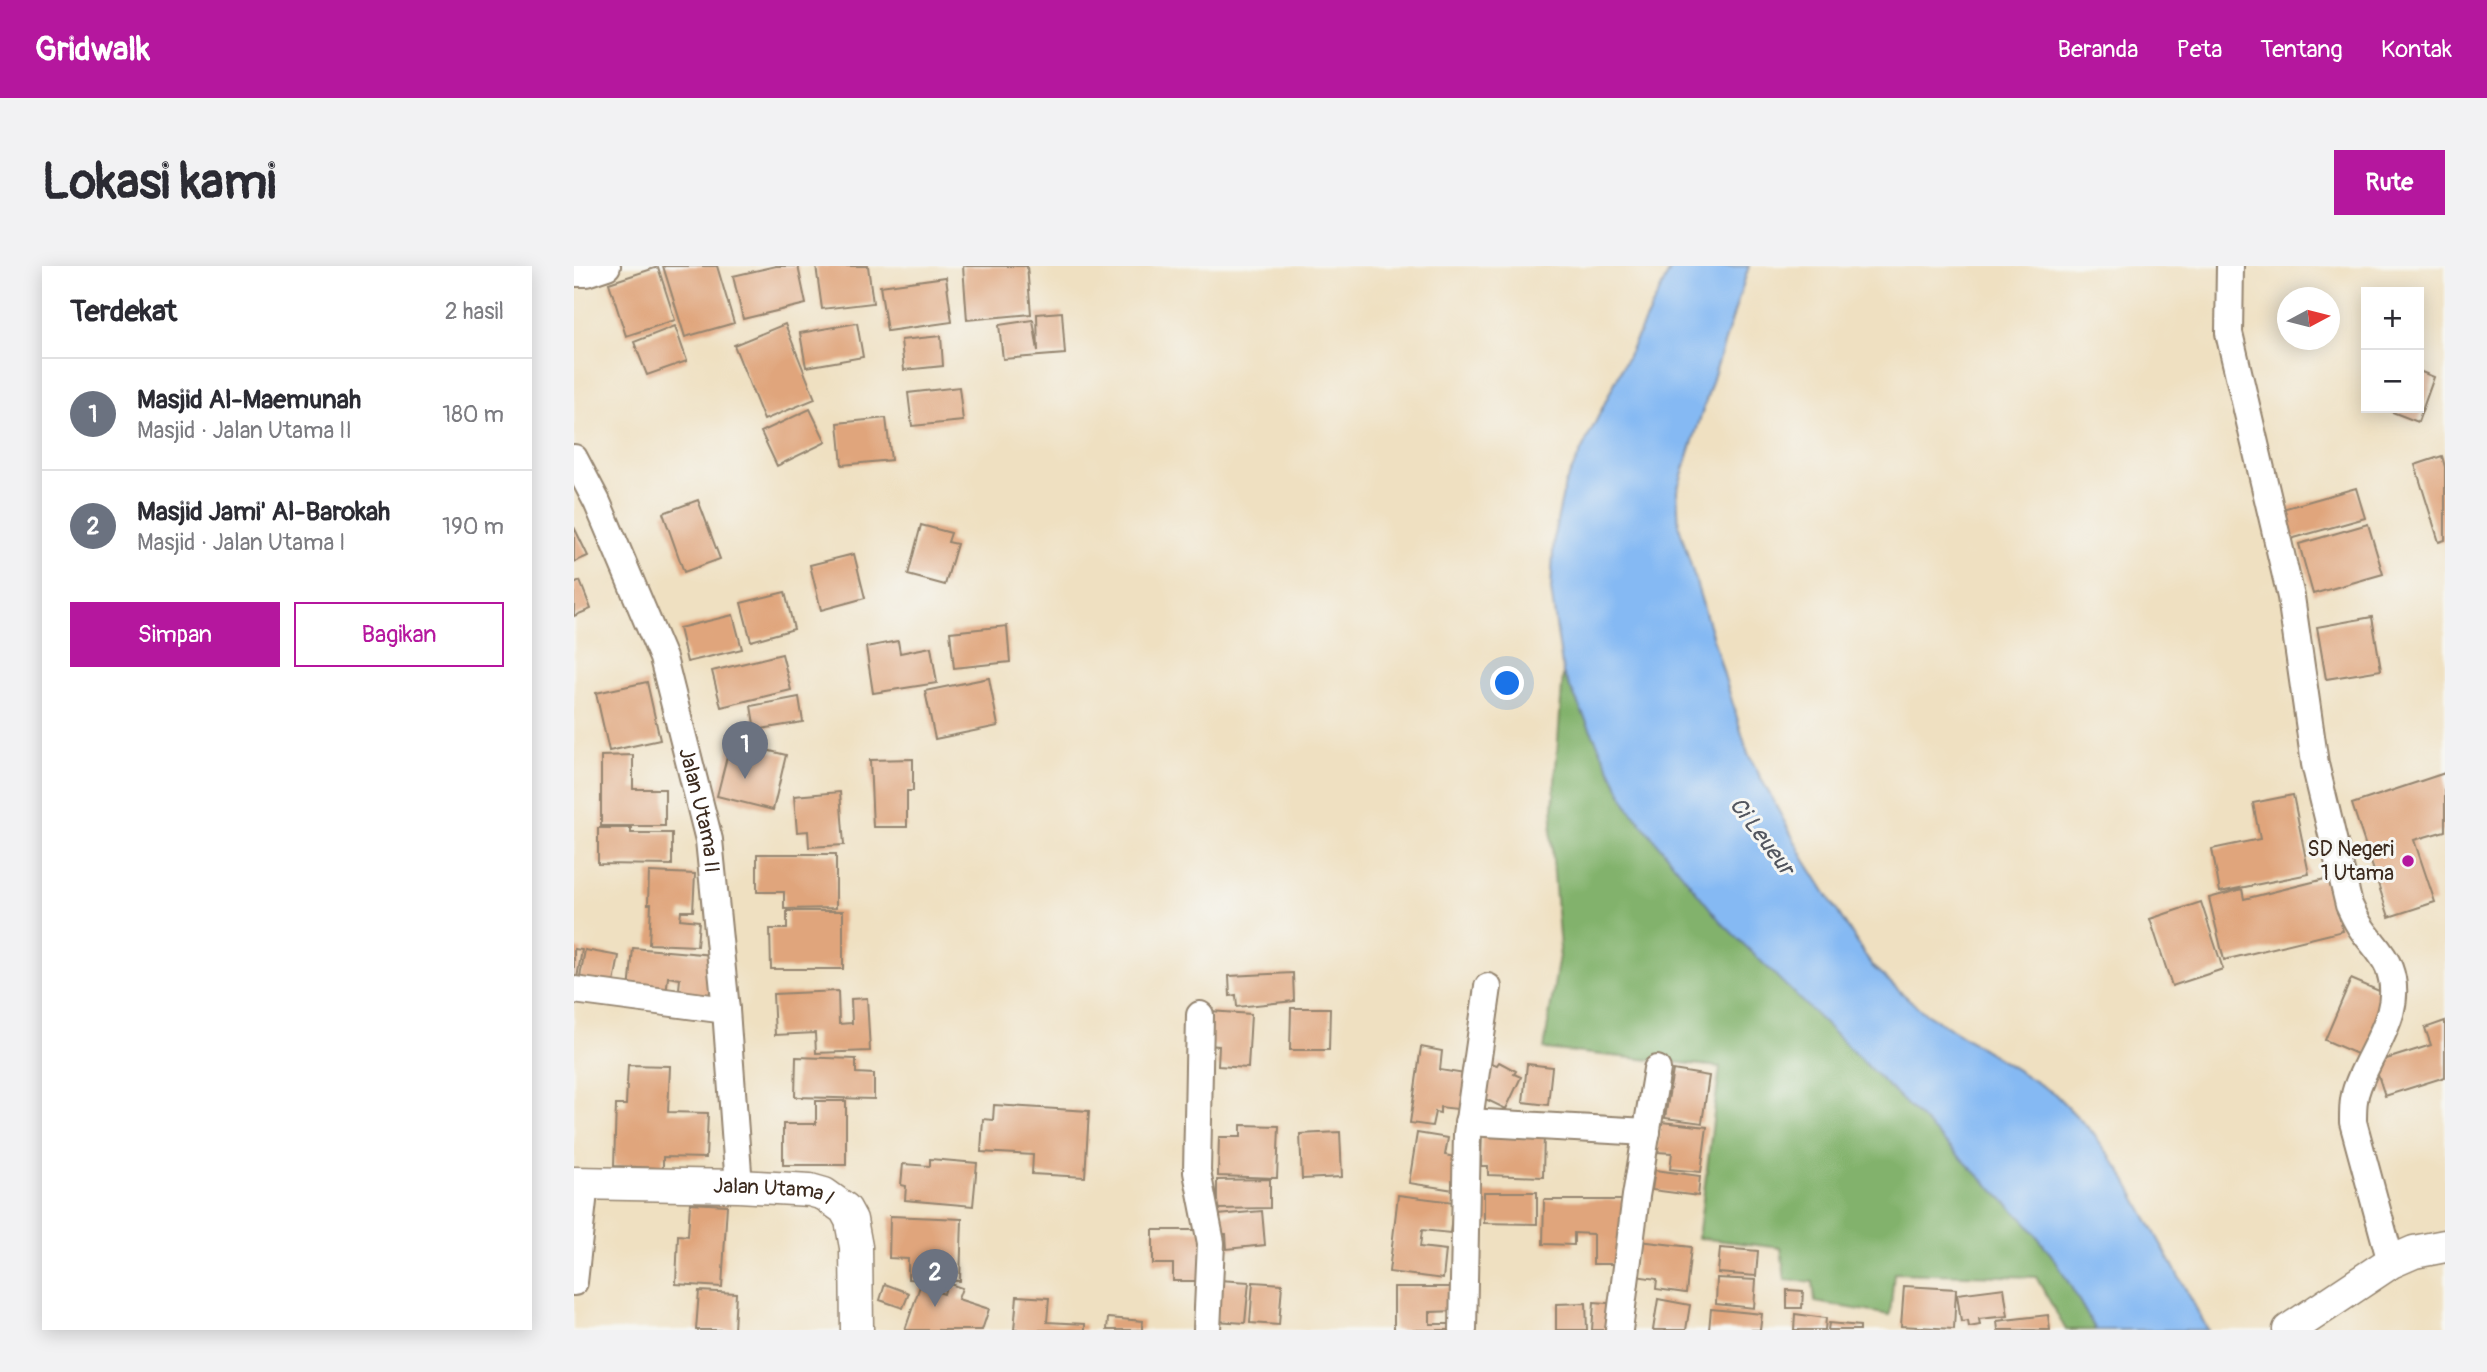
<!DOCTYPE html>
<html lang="id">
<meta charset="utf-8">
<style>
:root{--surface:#fff;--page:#f2f2f3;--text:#2b2b33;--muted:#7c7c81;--line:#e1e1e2;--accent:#b5179e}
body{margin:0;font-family:Pangolin,sans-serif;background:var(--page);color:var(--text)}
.controls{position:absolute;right:21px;top:21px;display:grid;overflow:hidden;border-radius:0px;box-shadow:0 4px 18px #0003}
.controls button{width:63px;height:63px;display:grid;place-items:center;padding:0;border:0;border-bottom:2px solid var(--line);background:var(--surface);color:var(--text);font:35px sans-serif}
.compass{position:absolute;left:1703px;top:21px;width:63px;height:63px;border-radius:50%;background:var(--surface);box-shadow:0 4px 18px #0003;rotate:83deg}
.you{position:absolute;left:934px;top:418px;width:24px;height:24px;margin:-18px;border:5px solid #fff;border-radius:50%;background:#1a73e8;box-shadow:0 0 0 10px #1a73e833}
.badge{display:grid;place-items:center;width:46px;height:46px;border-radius:50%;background:var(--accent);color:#fff;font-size:23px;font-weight:700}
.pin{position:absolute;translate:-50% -58px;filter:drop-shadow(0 2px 4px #0008)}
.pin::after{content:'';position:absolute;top:37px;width:24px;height:21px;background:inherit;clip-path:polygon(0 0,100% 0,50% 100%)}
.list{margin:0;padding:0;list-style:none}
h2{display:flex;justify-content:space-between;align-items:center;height:91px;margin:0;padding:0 28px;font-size:30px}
h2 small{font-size:23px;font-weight:400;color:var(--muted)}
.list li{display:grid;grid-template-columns:46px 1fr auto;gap:21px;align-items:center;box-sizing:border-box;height:112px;padding:0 28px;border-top:2px solid var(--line)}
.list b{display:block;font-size:26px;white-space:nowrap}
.list p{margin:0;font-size:23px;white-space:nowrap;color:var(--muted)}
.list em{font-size:23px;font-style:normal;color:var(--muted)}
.actions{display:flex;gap:14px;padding:21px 28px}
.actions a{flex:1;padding:16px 0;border:2px solid var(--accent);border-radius:0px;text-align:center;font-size:24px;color:var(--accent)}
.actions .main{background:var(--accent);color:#fff}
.map{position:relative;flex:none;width:1871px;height:1064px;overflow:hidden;border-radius:0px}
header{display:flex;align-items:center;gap:42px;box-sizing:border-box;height:98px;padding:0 35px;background:var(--accent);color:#fff}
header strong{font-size:33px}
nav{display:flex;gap:38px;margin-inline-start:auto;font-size:24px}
.intro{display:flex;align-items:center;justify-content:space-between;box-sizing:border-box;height:168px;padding:0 42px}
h1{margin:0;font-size:49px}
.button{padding:18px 32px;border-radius:0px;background:var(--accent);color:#fff;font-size:24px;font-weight:700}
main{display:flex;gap:42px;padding:0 42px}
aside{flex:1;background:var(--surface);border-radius:0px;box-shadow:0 4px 18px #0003}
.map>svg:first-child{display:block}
</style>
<header>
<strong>Gridwalk</strong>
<nav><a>Beranda</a><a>Peta</a><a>Tentang</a><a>Kontak</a></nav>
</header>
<div class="intro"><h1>Lokasi kami</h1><a class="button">Rute</a></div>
<main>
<aside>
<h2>Terdekat<small>2 hasil</small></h2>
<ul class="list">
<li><span class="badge" style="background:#6b7280">1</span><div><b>Masjid Al-Maemunah</b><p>Masjid · Jalan Utama II</p></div><em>180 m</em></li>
<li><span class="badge" style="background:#6b7280">2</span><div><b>Masjid Jami' Al-Barokah</b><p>Masjid · Jalan Utama I</p></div><em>190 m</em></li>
</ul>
<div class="actions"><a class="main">Simpan</a><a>Bagikan</a></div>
</aside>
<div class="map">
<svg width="1871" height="1064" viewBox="0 0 1871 1064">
<rect width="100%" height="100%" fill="#f6f6f2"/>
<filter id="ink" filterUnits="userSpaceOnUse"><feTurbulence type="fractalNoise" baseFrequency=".0143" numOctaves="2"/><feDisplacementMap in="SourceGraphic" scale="14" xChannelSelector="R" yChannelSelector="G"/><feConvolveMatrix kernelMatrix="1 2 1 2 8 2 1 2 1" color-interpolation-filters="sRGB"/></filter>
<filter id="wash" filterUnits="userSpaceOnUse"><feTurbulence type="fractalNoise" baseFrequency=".00686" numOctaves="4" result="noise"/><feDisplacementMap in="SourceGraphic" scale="28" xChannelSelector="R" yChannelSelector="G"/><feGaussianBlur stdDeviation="1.57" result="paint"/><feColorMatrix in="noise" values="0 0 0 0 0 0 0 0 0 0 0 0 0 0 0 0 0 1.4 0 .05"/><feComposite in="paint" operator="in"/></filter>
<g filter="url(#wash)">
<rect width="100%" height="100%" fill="#efe0c1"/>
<path fill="#82b26c" stroke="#5e6e45" stroke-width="2" d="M989,407L1055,542L1452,956L1482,995L1522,1064H1492L1462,1011L1320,1007L1316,1049L1241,1036L1239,1016L1211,1014L1207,982L1124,972L1146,801L970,783L986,683L977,570Z"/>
<path fill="#85b9f3" stroke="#607288" stroke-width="2" d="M1098,0H1175L1103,225L1105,260L1174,488L1231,594L1298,700L1347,744L1481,828L1518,866L1547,905L1634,1064H1522L1482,995L1452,956L1146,655L1055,542L989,407L977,324L980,269L991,218Z"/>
<g id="blocks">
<path fill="#e0a57b" d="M89,0H143L160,57L111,71Z
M202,0H224L232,38L169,53L159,10Z
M242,0H294L299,37L248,43Z
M389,0H453L457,48L393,54Z
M84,1L101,54L52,70L35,17Z
M372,11L378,56L313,65L306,20Z
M488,46L491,88L429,93L425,59L459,54L464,85L463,48Z
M283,57L289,91L232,101L226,67Z
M211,58L241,133L190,154L160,79Z
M101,60L113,95L73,109L60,76Z
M367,70L369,100L330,104L327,74Z
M1845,105L1860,111L1844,156L1808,142H1845Z
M385,121L389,155L338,160L334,127Z
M236,143L252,176L203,200L187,166Z
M312,152L317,194L268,199L264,157Z
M1868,190L1871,201V274L1865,276L1841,199Z
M1782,222L1791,252L1713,274L1705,244Z
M124,234L146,293L110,306L89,247Z
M1794,258L1809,308L1739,328L1725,278Z
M347,259L377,267L374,276L383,278L371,319L334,309Z
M0,261L14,290L0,296Z
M280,288L291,332L247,344L236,299Z
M6,315L17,343L0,350V318Z
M211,326L220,363L177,375L167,337Z
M159,349L168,383L113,396L105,362Z
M1798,351L1807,404L1752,413L1743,361Z
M433,360L436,396L380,402L376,366Z
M324,375L326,387L357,381L363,417L299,427L292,381Z
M208,388L217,424L147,441L138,405Z
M415,412L424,460L361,473L351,425Z
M73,416L86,474L35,485L22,427Z
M225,431L229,456L181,464L177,440Z
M157,475L212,489L199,544L143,530Z
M59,489V523H91V560H27V490Z
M339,493V525H333V561H299L296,494Z
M1871,507V565L1840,574L1861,636L1815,651L1778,538Z
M266,526L270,579L235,581L234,565L223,566L220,530Z
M1719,529L1735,608L1646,626L1638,583L1686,573L1679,537Z
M24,562H57V567H98V599L24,598Z
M183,588H262V642L210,643V626H183Z
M75,606L121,608L119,645H107L106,653L125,655L123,680L75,678L77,638H74Z
M1755,612L1769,665L1650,694L1635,632L1668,623L1670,633Z
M1627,636L1649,703L1598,720L1576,653Z
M213,645H269V703H197L196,663H213Z
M59,682L139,689L135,735L104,732L106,713L94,711L92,729L55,726Z
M0,683L8,684L3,712L0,711Z
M11,684L45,690L39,722L5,716Z
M719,707L720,735L663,741L662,729L656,730L655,710Z
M1777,713L1817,730L1792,792L1751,774Z
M264,725L265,758L278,757L277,733L293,732L296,785L242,787L241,767L201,769L199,728Z
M717,742H756L755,784H716Z
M636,745L677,748L674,802L644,800L645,780L634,779Z
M1871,755V811L1811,830L1800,797L1857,779L1851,762Z
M847,781L868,785L866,804L897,809L892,844L866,841V847L861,846L858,860L836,857Z
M222,791L282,793V807L300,808V833L221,831Z
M925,796L942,805L940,808L947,811L932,843L903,829L917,797L923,799Z
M953,798L978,801L974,839L949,836Z
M54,799L96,800L94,846L134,847L132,892L89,891V902L40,900L42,839H52Z
M1099,804L1135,810L1128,857L1091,852Z
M242,835H272V899H209V858H242Z
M420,839L515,845L511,911L458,908L459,889L407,886L409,853L419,854Z
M1087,856L1133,861L1127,906L1096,903L1098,887L1083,886Z
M667,859L705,860L703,912L644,910L645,871H667Z
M908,863L970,866L969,911L914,909V900H907Z
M766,866L768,911L728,913L726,868Z
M843,867L874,872L871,889L885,892L880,924L835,917Z
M356,893L403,897L399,940L331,934L332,920L327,919L329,898L356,900Z
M1081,904L1126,910L1124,930L1078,924Z
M696,913V942L643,943V914Z
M910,926H963V958L910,957Z
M824,929L880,936L876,967L848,964L846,981L872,984L869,1013L815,1006Z
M970,934H1049V998H1019V968L1000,967V979L969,978Z
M116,937L153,939L148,1021L102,1018L104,969L114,970Z
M688,945L691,979L653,983L652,968H646L644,949Z
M316,950L388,953L386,1015L334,1013V993L315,992Z
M579,964H632V1015H599V998H579Z
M1065,975L1117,981L1112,1027L1082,1023L1083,1013L1061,1010Z
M1146,982L1184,985L1182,1010L1144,1007Z
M1143,1012L1182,1014L1180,1042L1142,1038Z
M645,1014L675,1016L671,1057L642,1055Z
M679,1016L708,1018L705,1059L676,1057Z
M373,1017L388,1022L384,1033L415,1043L408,1064H331L346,1020L370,1028Z
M311,1018L335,1027L329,1042L306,1034Z
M1330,1020L1382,1023L1380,1063L1327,1060Z
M820,1021H882V1045L856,1046V1058H885V1064H820Z
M1430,1022L1434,1050L1405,1053L1406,1059L1395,1061L1394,1055L1387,1056L1383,1028Z
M1213,1024L1229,1025L1228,1042H1213Z
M125,1025L162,1027L160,1064H122Z
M443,1030L475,1032L473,1056L511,1058V1064H440Z
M1084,1033L1116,1039L1112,1064H1079Z
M1020,1036L1045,1038L1043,1064H1018Z
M1012,1037L1013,1064H982V1038Z
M1137,1043L1188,1048L1186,1064H1135Z
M1221,1048L1252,1052L1251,1064H1220Z
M1474,1049L1476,1064H1424L1423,1055Z
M534,1052L569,1055L568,1064H533Z
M1255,1057L1286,1060V1064H1254Z"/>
</g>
</g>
<g filter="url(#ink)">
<use href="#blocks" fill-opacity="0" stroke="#958570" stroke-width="2"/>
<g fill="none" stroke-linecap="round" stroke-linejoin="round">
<g stroke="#958570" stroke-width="30">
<g id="minor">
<path d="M1656,0L1655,67L1717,331L1741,498L1775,639C1779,647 1782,655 1788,663C1796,675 1810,688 1815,702C1831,745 1798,781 1784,819C1779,831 1779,843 1779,856L1817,996"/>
<path d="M0,7H12L33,0"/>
<path id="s1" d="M0,192L23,236L89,392L135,574L152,744L165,920"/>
<path d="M0,724L152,744"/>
<path d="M626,749L623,906L637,977L633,1064"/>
<path d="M894,856L1073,866"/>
<path d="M0,1016L11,917"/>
<path d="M889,1064L893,868L914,721"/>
<path d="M1045,1064L1062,930L1083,803"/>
</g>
</g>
<g stroke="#958570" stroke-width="35">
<g id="tertiary">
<path id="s2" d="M0,917L165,920L236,924L250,928L271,943L277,954L282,981L283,1064"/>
<path d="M1715,1064L1817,996L1840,986L1871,980"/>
</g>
</g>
<use href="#minor" stroke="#fff" stroke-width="26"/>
<use href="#tertiary" stroke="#fff" stroke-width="32"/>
</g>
</g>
<circle fill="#b5179e" stroke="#f6f6f2" stroke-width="2.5" cx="1834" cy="595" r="7"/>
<g text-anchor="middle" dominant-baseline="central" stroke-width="6" stroke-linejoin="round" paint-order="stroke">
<g font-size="21" fill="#3b2a1e" stroke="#f6f6f2">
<text stroke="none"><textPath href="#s1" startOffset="376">Jalan Utama II</textPath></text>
<text stroke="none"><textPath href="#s2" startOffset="200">Jalan Utama I</textPath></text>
</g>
<g font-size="21" fill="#3b2a1e" stroke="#f6f6f2" text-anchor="end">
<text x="1820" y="583">SD Negeri<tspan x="1820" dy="24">1 Utama</tspan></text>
</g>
<g font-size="23" font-style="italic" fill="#51555e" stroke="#f6f6f2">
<text transform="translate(1188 570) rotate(53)">Ci Leueur</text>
</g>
</g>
</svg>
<div class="controls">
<button>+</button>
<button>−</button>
</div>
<svg class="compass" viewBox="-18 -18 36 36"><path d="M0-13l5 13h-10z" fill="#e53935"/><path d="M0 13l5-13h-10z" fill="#7c7c81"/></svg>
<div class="you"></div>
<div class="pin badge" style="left:171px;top:513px;background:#6b7280">1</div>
<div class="pin badge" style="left:361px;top:1041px;background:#6b7280">2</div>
</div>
</main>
